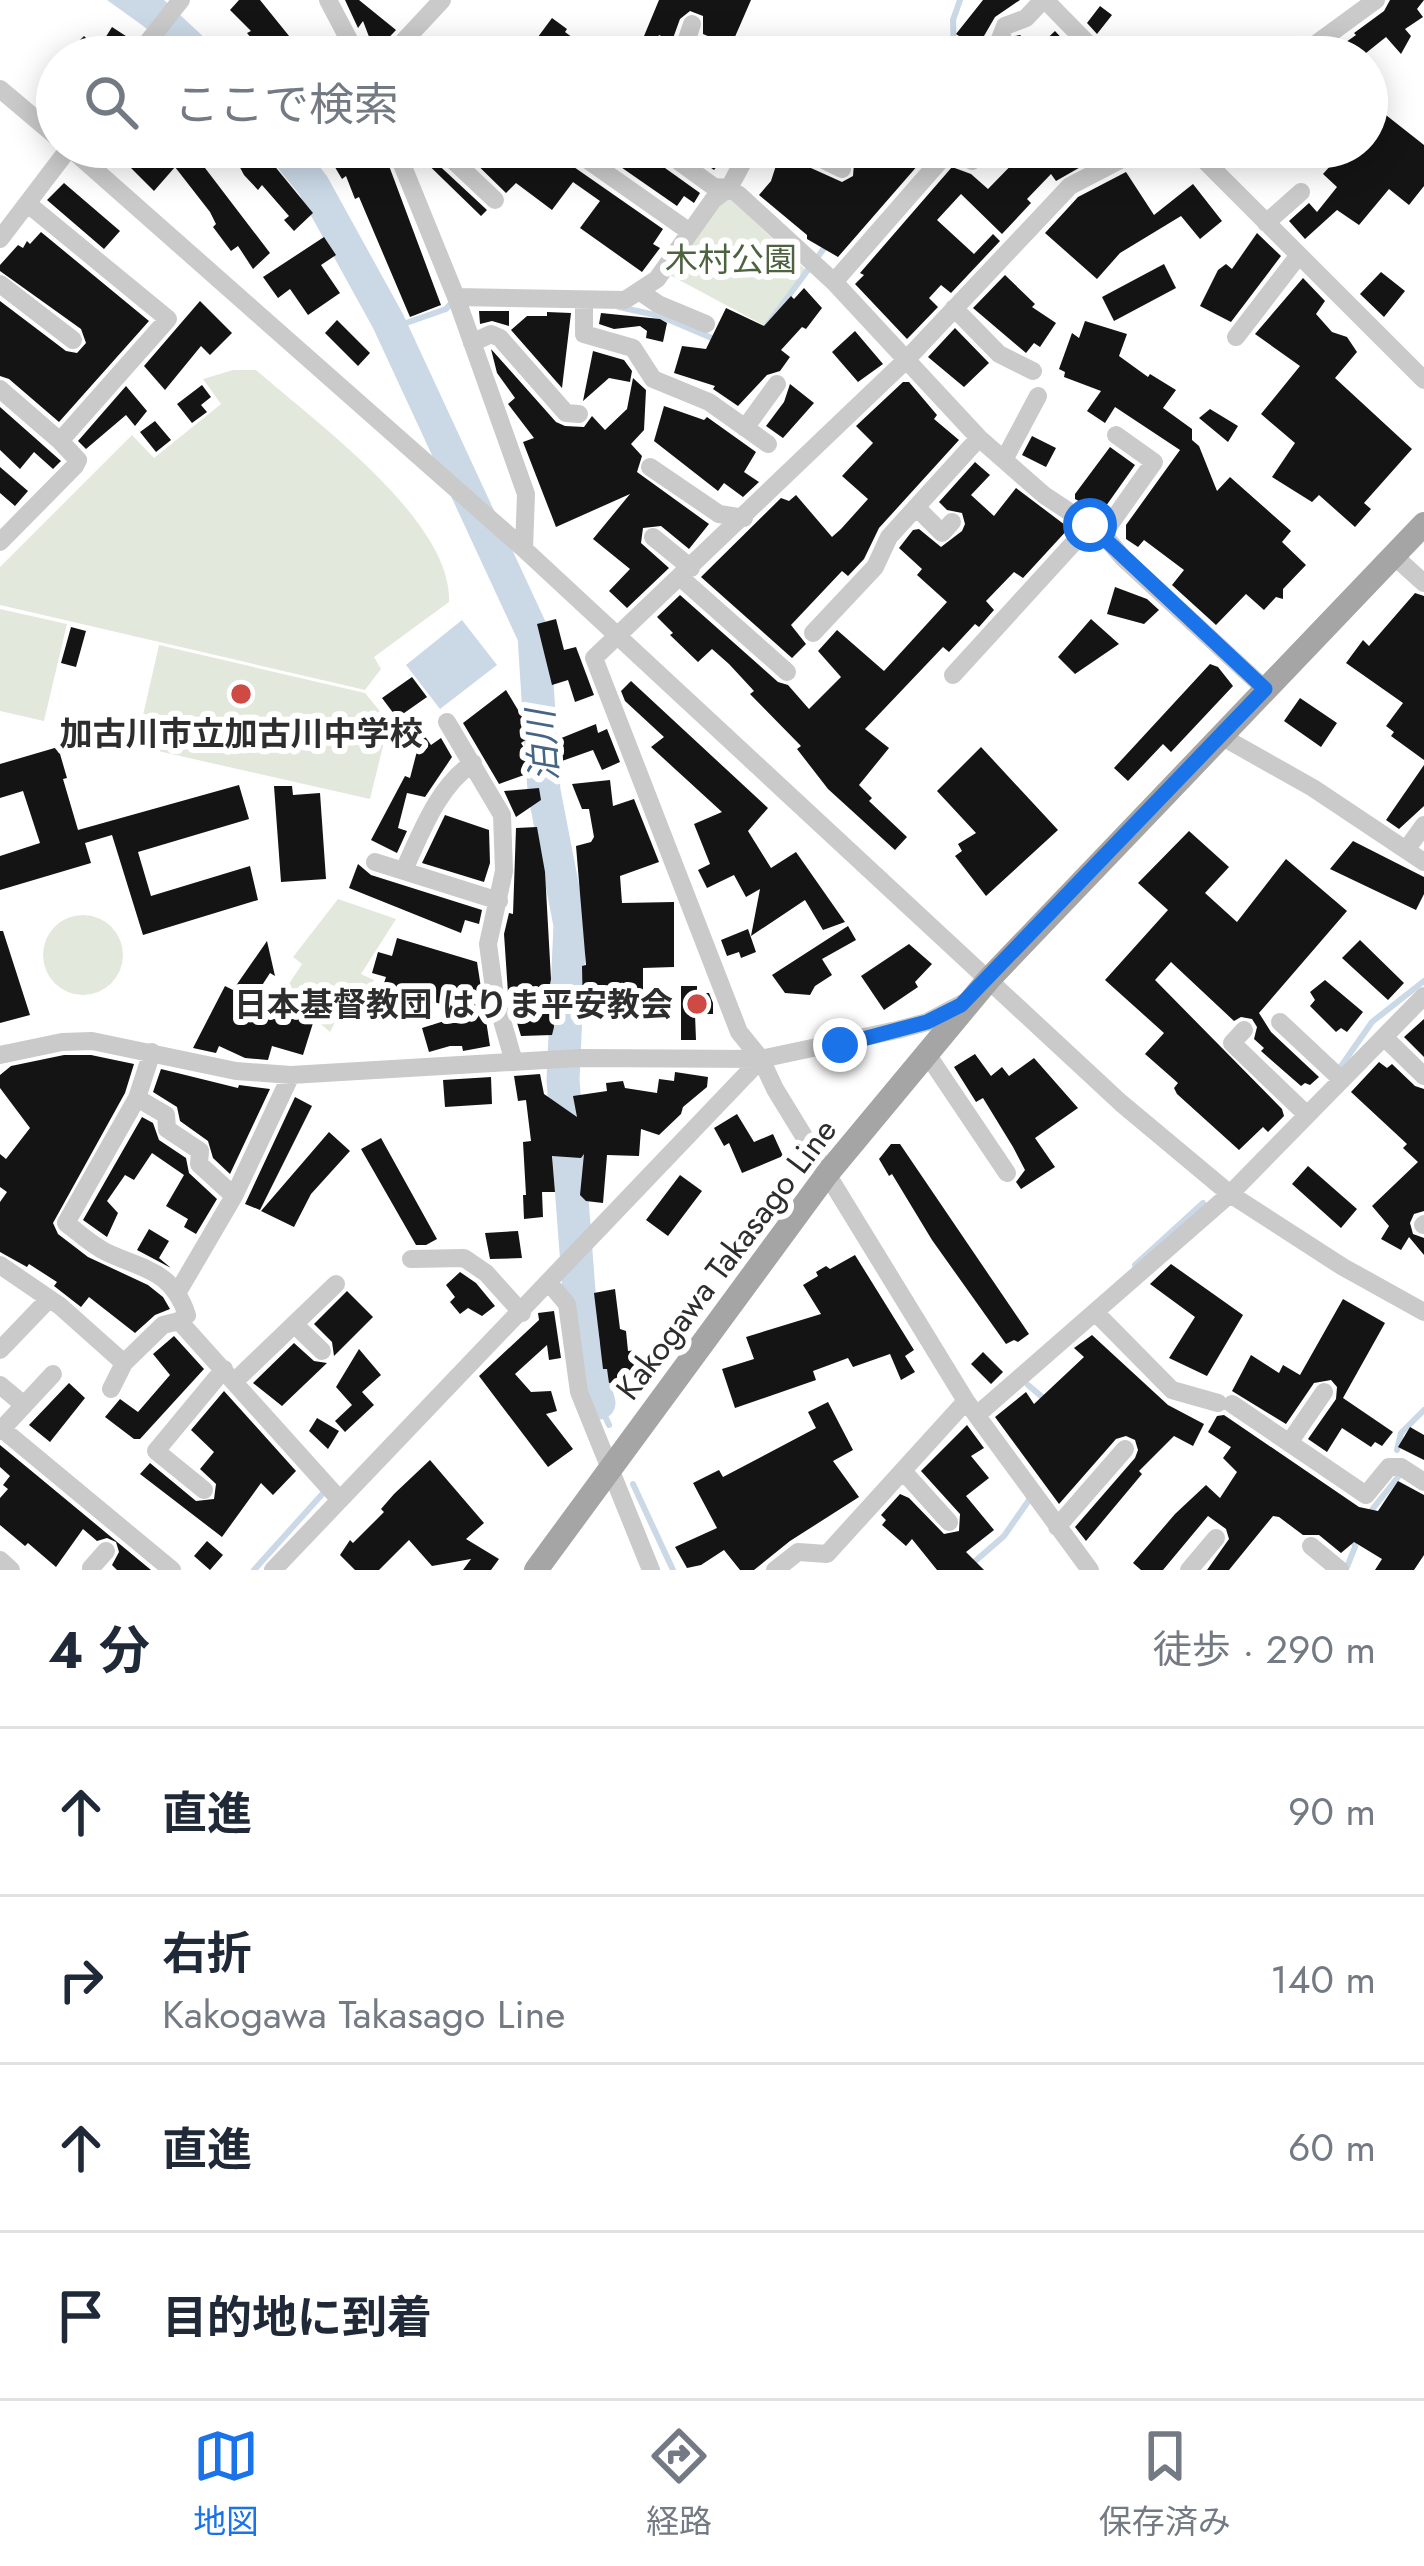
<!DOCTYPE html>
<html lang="ja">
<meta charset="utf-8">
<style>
:root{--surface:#fff;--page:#f6f6f7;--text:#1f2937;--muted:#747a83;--line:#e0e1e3;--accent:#1a73e8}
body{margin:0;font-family:Jost,"Noto Sans JP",sans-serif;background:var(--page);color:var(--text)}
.stop{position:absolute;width:36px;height:36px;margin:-27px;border:9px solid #1a73e8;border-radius:50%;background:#fff}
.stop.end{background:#1a73e8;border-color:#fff;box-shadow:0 3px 12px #0008}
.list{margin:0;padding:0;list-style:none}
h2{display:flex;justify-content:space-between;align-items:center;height:156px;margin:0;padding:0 48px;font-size:51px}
h2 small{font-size:39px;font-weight:400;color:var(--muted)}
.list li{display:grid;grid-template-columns:78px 1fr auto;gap:36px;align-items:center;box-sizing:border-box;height:168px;padding:0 48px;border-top:3px solid var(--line)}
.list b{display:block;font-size:45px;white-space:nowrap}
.list p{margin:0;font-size:39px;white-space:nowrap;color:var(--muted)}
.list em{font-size:39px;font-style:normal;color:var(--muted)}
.icon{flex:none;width:66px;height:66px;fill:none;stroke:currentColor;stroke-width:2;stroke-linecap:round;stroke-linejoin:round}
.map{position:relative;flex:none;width:1424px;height:1570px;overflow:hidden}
.search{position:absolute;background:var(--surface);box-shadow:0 6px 30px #0003;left:36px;right:36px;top:36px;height:132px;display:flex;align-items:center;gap:30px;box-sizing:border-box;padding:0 42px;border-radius:66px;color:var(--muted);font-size:45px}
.sheet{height:828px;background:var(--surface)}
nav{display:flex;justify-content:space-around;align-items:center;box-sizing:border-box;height:168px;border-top:3px solid var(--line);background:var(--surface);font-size:33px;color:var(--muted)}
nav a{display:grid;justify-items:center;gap:6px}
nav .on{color:var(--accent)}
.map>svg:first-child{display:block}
</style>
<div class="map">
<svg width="1424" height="1570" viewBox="0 0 1424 1570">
<rect width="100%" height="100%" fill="#fff"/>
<path fill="#e2e9dc" d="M731,199L809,273L763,325L668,274L715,204Z
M233,370H256C314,421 453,521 449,602L374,657L381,669L365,690L0,605V567L132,435L154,458L221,404L203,379Z
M0,609L67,624L44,721L0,711Z
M159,645L365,693L389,722L370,799L136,746Z
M338,899L396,919L361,974L374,980L367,999L349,995L330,1032L315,1019L281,1008L287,987L302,964L293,957Z
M43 955a40 40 0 1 1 80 0a40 40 0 1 1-80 0Z"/>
<path fill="#cbd9e7" d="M107,0H158L162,8L146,28Z
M462,620L497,665L440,709L406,665Z"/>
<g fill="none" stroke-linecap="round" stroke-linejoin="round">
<path stroke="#cbd9e7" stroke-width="6" d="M954,57L953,20L960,0
M619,307L660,316L714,339
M392,328L446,309L453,301
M764,329L828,243
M1337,1072L1372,1022L1424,981
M1135,1265L1203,1203
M1028,1385L1048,1402
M599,1403L609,1425
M1397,1450L1401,1433L1424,1410
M633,1484L673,1570
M1367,1516L1398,1477
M1347,1567L1355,1547L1353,1537
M254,1570L325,1491
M965,1570L1004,1536L1029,1500"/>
<path stroke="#cbd9e7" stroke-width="33" d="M140,0L201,57
M282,147L313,185L388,321L534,636L544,791L570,925L563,1080L583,1344L599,1403"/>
</g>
<path fill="#141414" d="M239,0H260L306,57H266L247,33L251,31L230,10Z
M345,0H359L396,30L379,48L371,42L363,21L358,28Z
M659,0H751L731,46L703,34V16L690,11L680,19L672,41L659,35L648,57H628L644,36Z
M983,0H1020L995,17L977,48L956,34Z
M1390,0H1424L1417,9L1423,17L1405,29L1411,36L1401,54L1386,37L1361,57H1325L1356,35L1354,33L1384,11Z
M1100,6L1112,15L1097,34L1087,23Z
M552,18L567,29L565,32L599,57H547L535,41Z
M112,27L132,40L123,56L102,43Z
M1055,31L1079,57L1008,56L1015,36L1020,35L1037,48Z
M84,36L105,57H63Z
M1377,108L1424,145V186L1409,205L1389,189L1359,225L1337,210L1305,239L1289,221L1309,203L1317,212L1337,187L1323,174L1347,147H1367V120Z
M138,147H189L270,253L253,269L238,246L231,251L213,227L216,224L210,212L175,167L154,191L125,162Z
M229,147H259L313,213L294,231L284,220L289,216L262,185L258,190L244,175Z
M323,147H382L441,305L410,317L359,197L355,199L346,176L342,179Z
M410,147H426L430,157L487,210L481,216Z
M459,147H556L561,158L663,229L653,244L660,248L642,272L580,228L600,201L573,182L552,210L516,183L506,193Z
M592,147H646L651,158L700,193L694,203L684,196L677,206Z
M682,147H735L722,168L718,165L714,170Z
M782,147L791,159L842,182L853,176L854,163L828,147H884L901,157L911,147L932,149L838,257L807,239V235L759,195L771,181Z
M1029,147L1112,149L1056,181L1051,174L1027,199L1031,203L1002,234L961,194L937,220L974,254L993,234L1000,241L951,293L941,285L929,298L938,307L907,339L855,284L864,275L860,273L952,167L971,174L988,189Z
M1126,172L1154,215L1193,184L1222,221L1200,239L1181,216L1120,253L1097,279L1045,233L1078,197Z
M64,183L120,231L104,249L47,200Z
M41,232L149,321L59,422L9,379L0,376V301L66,351L77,353L86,343L81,329L0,271V265L18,245L23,248L27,241L30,244Z
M1257,233L1281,256L1231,322L1200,306L1218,270L1226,264L1232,269Z
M324,237L336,255L321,265L340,293L308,315L290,289L278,298L263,277Z
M1164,264L1176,288L1114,321L1102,297Z
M1381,272L1405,291L1384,317L1360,294Z
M1005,275L1035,304L1032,307L1056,323L1040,347L1034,343L1026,353L973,308Z
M1303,278L1325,301L1316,314L1332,332L1347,337L1357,352L1335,378L1412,449L1364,503L1371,509L1355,527L1319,495L1312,502L1272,477L1295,443L1261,414L1300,366L1255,334Z
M804,288L822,308L806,329L802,327L781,350L790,357L780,371L767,375L738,406L713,389L715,386L674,373L682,346L706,349L726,308L764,326L791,296L794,299Z
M200,301L232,333L210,355L201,346L165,390L144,366Z
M479,311H509V326L492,321L480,324Z
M547,312L571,313L562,388L511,330L527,316H547Z
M601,313L660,319L667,323L663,342L646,338L647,331L640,326L614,329L599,324Z
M337,320L370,353L358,366L325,333Z
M1085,321L1127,334L1119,356L1148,377L1150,374L1176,390L1163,408L1192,429V440L1199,446L1217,491L1230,477L1291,531L1282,542L1306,565L1283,589V599L1276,597L1264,610L1246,594L1216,625L1172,585L1184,570L1144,540L1138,547L1126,539V525L1180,450L1115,407L1105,423L1087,411L1101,391L1064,377L1065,372L1059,369L1072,333L1079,338Z
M955,328L989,363L964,387L928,357Z
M855,331L883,364L858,382L832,352Z
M491,349L556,422L565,426L584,427L592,416L605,430L627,409L633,378L646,390L644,430L631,444L642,456L637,472L709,524L689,549L661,526L643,528L641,543L669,568L627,608L609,591L630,569L593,539L630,494L556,527L523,442L534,438L508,404L515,398L497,373Z
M593,351L624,360L632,371L630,382L609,378L583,401Z
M903,382H909L937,415L934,419L959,440L879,528L864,559L848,576L842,571L791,625L806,644L792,658L701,577L781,498L789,501L796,495L832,537L841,529L868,499L842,476L873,443L856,426Z
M790,384L814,403L783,438L766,426L784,402Z
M202,385L211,397L201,405L207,412L192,423L177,404Z
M126,386L147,411L135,426L126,415L86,449L78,441Z
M664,406L704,420L707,417L756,452L744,472L759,482L743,497L724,483L718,491L654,441Z
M0,407L61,461L53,469L34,452L20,469L0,450Z
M1210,409L1238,426L1228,442L1199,418Z
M155,421L171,440L156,452L140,432Z
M1032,436L1056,448L1046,467L1022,455Z
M1110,447L1135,465L1101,513L1075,499V494Z
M975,462L990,475L971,495L994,516L1016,488L1069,528L1023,578L1014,572L986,601L994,610L979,627L975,624L949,652L943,647L865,729L889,748L859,785L872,798L869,801L907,837L895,850L828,789L797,749L801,746L750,694L754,691L729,664L712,649L698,662L670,635L673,633L657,617L680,595L778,682L788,685L809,709L841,677L818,651L837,630L884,671L947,602L917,575L922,569L899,548L913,530L919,529L941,547L962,531L965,524L962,513L947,510L939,502Z
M0,467L28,491L15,506L0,493Z
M1115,587L1147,599L1159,610L1144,624L1107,614Z
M1415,593L1424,596V760L1391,736L1394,732L1386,726L1403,703L1346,663L1363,640L1369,646Z
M556,619L564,650L576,647L594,695L575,702L568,680L552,685L537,624Z
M1091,619L1119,644L1075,674L1058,657Z
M71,627L86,631L76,667L61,663Z
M1210,664L1218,667L1233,686L1171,752L1163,744L1128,781L1114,768Z
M412,677L427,697L397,718L382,698Z
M631,681L768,808L748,831L771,868L796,852L845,922L823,930L805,900L751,936L760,889L746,897L734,875L707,888L698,870L710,864L694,824L722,812L651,747L664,737L625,701L621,691Z
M506,690L533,735L521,743L538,770L499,784L463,723Z
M1300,698L1337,723L1321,747L1284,721Z
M96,719L125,727L121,740L92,734Z
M596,724L598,733L607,729L620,762L602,770L593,750L562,761L554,741Z
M422,732L431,745L441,738L452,757L425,797L407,793L398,828L407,831L397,853L371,840L405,776L410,778Z
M58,747L67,778L63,779L78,830L239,785L249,819L138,852L151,896L250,866L258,900L143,935L112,835L85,843L91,863L0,890V856L40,843L23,791L0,798V764Z
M981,747L1058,830L986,896L955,856L962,851L958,844L976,833L937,791Z
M1424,765V806L1399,829L1386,820Z
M610,780L613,806L634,799L659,862L620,876L622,903L674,902V967L643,968V1006L613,1007V1013L583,1014L582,966L586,965L576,846L591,842L594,837L589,809H582L572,784Z
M274,786H292L293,795L320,793L326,879L281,882Z
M539,788L541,800L516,817L504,791Z
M445,815L489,830L490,863L484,882L422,863Z
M537,827L545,872L551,979L547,1004L553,1010L554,1027L552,1035L521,1036L508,993L504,934L509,913L513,914L516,828Z
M1189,831L1229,867L1205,893L1237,922L1286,859L1347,911L1259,1013L1271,1032L1319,1077L1310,1085L1305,1083L1301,1086L1261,1051L1264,1048L1254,1039L1257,1027L1252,1019L1241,1017L1234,1021L1171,962L1155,980L1282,1109L1284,1116L1268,1132L1263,1127L1239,1150L1177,1094L1174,1088L1178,1083L1145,1054L1164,1033L1105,980L1168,910L1138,883Z
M1353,841L1424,877V894L1416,910L1330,869Z
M358,864L371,875L482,910L479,924L465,920L461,933L349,888Z
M848,926L856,940L822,959L832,975L815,986L810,995L785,993L772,975Z
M748,929L756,952L741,958L739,952L727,956L721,940Z
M0,931H3L30,1015L0,1023Z
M397,938L477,962L490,1046L463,1051L462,1046H450L429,1052L422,1028L473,1012L394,992L396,986L384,983L386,977L372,973L378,952L392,956Z
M1360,940L1404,983L1388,1000L1342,958Z
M267,941L275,976L270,973L250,1004L313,1023L303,1055L272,1046L268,1060L245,1058L219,1046L216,1053L193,1048L225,986L233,990Z
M909,944L932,964L915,982L918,987L884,1010L861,976Z
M1325,980L1363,1012L1347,1032L1341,1028L1336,1032L1310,1006L1315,1000L1310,992Z
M681,986H697V993H709L713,1003V1014H695L696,1040H681Z
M1424,1019V1057L1404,1037Z
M975,1054L991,1076L1002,1067L1009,1076L1034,1058L1078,1108L1035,1138L1055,1167L1021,1189L1016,1182L1025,1170L1013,1147L983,1098L976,1102L954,1067Z
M64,1055H91L134,1064L125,1093L53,1223L58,1234L88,1257L148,1285L163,1297L170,1309L155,1315L135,1333L89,1297L81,1307L54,1286L57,1282L29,1264L27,1267L0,1252V1202L7,1192L0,1187V1154L6,1159L30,1128L0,1088V1075L11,1066Z
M1379,1062L1387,1068L1392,1064L1415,1086L1424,1089V1211L1414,1214L1410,1223L1413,1234L1424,1238V1255L1409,1237L1401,1250L1381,1239L1389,1226L1372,1206L1418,1162L1403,1148L1407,1144L1351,1092Z
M161,1069L238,1088L239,1085L270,1089L230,1174L213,1158L208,1141L180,1121L177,1107L153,1092Z
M675,1072L708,1077L707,1087L683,1107L681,1114L659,1135L641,1129L639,1156L607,1155L603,1203L586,1201L580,1195L584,1154L581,1158L552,1156L555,1192H542L543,1217L524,1219L523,1195H526L523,1142L531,1141L526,1100L518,1101L514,1076L540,1074L544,1094L577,1117L573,1096L607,1091L606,1083L623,1081L625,1088L657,1093L659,1079L674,1081Z
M491,1077L492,1104L445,1107L443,1080Z
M295,1097L312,1106L260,1210L245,1204Z
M737,1114L754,1142L773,1134L783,1156L742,1173L729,1143L724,1146L714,1128Z
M142,1117L153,1123L159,1140L186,1158L189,1173L217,1199L196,1234L184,1227L188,1219L166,1206L184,1175L152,1153L134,1180L125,1175L107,1201L118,1213L107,1237L83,1220Z
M329,1132L350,1151L311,1194L294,1227L261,1211Z
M381,1138L437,1239L426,1245H416L361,1149Z
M891,1144H900L1029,1334L1018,1342L1014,1340L1006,1344L932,1240L892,1174L889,1176L879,1159Z
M1308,1166L1357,1209L1341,1228L1292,1184Z
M680,1175L702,1191L668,1236L646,1220Z
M149,1229L169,1241L159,1258L171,1268L137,1250Z
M518,1231L522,1258L490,1259L485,1233Z
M855,1255L914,1350L905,1356L915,1372L901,1380L890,1354L853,1367L848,1358L813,1371L816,1380L735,1408L722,1369L754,1359L746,1337L821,1314L803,1285L818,1276L816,1272L826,1266L830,1269Z
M1171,1264L1243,1315L1207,1376L1169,1358L1195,1317L1150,1284Z
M460,1272L476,1283L495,1306L482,1316L468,1308L460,1314L450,1302L455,1297L446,1285Z
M615,1289L620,1329L626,1331L628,1351L636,1350L639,1363L625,1381L609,1383L607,1369H603L594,1293Z
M347,1291L373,1317L334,1356L332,1342L314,1324Z
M1343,1299L1385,1323L1343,1398L1393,1432L1382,1446L1375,1442L1371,1447L1342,1428L1327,1452L1308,1439L1336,1399L1337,1387L1331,1380L1314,1383L1286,1424L1232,1391L1251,1355L1279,1373L1283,1365L1300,1375Z
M554,1311L561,1358L549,1360L547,1345L515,1374L531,1392L551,1391L557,1411L546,1414L573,1449L548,1467L479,1376L539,1320L538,1313Z
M1092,1335L1168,1405L1204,1424L1193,1446L1174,1436L1139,1471L1142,1474L1086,1541L1075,1527L1135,1458L1138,1450L1135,1440L1126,1436L1116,1439L1059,1504L995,1417L1026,1392L1034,1404L1084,1357L1074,1348Z
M174,1336L204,1369L140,1439H134L105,1417L120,1399L138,1412L170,1375L153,1354Z
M294,1343L314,1361L327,1363L282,1406L253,1383Z
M359,1349L381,1375L362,1392L374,1405L345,1432L335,1421L352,1405L336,1387Z
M983,1352L1003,1372L991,1384L971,1364Z
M69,1383L85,1398L50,1442L29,1425Z
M224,1391L296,1471L273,1495L261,1483L222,1537L140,1474L150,1463L196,1501L214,1499L216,1484L200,1469L214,1452L191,1430Z
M828,1402L853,1450L833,1461L859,1497L790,1541L754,1570H740L724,1550L701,1565L687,1568L675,1547L717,1528L693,1483L719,1470L723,1477L816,1428L808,1412Z
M1224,1415L1359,1507L1378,1511L1398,1481L1424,1495V1555L1414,1570H1375L1382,1559L1354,1542L1341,1553L1319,1535H1303L1279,1517L1273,1516L1229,1570H1207L1229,1539L1226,1529L1208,1516L1163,1570H1141L1133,1563L1175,1514L1206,1485L1220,1498L1237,1472L1223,1458L1231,1447L1208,1432L1217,1416Z
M317,1418L339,1431L328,1449L309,1431Z
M967,1425L984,1448L971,1456L989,1478L966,1496L994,1530L966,1552L984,1570H937L912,1539L906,1546L882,1525L886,1520L881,1515L900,1494L909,1498L944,1534L959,1531L960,1514L921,1471Z
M1410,1427L1424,1435V1460L1398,1447Z
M0,1445L40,1478L151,1570H117L112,1565L119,1552L116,1542L107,1538L97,1541L83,1529L56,1567L28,1543L25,1546L0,1525V1498L8,1489L3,1485L10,1476L0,1467Z
M430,1460L484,1523L466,1539L499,1559L491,1570H463L471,1559L432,1566L409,1540L379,1570H355L340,1555L350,1540L353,1543L384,1512L381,1509L394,1494Z
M207,1541L223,1555L210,1570L194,1556Z"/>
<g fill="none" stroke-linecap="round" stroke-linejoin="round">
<path stroke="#cacaca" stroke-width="18" d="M328,0L358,57
M1045,0L1101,57
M521,48L534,57
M136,57L181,0
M389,57L442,0
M681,57L692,24
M993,57L1005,26L1026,18L1043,0
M1298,57L1376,0
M0,89L57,137
M69,147L524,549L1121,1103L1230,1194L1343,1267L1424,1312
M395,147L456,297L526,494L524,549
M439,147L495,200
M569,147L690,232
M659,147L714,187L729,188L739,195L834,282L979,438L1044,495L1103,534L1123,558L1265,689
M797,147L842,169
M953,147L972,161
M1191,147L1424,380
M1266,223L1301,192
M0,239L70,147
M834,282L952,147
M0,284L73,340
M639,291L658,304L706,324
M456,297L625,300L657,279L713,200L729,188L751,147
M584,300V334L633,348L653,379L709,402L768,444
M954,308L999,354L1033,371
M1236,337L1299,255
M472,343L491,334L500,338L566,413L579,414
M0,389L60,441L168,319L28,204
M745,428L777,384
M1004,460L1038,396
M650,467L719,514L744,518
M916,507L942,533L952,522
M1103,534L1154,462L1116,435
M653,537L691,568
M0,542L75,466L78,460L60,441
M1394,556L1424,583
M681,578L787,672
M813,633L875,567L889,537L979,438
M953,675L1090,525
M447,722L502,815L504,871L488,944L495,996L514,1062
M1219,735L1313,788L1424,862
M1406,850L1424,825
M375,862L499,901
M404,870C421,833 438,786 473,763
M1280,1022L1342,1080
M1244,1030L1232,1043L1307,1115
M1384,1037L1424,1076
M152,1052L137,1098L66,1223C79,1233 92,1245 106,1252C144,1270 172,1270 187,1315L179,1321
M927,1054L1007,1173
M0,1055L62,1042L92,1041L236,1071L291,1075L579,1058L761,1059
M137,1098L166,1115L167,1129L200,1151L199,1164L234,1196
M1423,1225L1424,1224
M411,1259L464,1258L486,1273L522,1313
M0,1265L60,1306L124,1363L163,1325L179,1321L340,1500
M550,1284L567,1304L579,1392L651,1570
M179,1290L234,1196L291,1075
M1095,1312L1172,1390L1218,1403
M294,1324L322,1351
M0,1350L48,1300
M235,1381L336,1284
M0,1385L24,1405
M111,1389L124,1363
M1232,1404L1366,1495L1389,1467H1401L1424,1482
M978,1414L1230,1194L1424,996
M2,1429L172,1570
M0,1431L53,1374
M1289,1443L1324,1392
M903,1471L949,1522
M204,1490L156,1451L224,1369
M1057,1527L1125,1449
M1311,1546L1340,1570
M0,1560L11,1570
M91,1568L106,1551
M273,1570L761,1059L897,1030L927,1022L963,1003
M775,1570L798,1552L827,1554L966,1401
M1090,1570L966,1401L775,1089L761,1059L739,1032L594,658L906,360L1070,186L1145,147
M1189,1570L1216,1538"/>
<path stroke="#a5a5a5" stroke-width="24" d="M536,1570L827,1174L989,979L1424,524"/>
</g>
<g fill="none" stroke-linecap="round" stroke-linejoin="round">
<path stroke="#1a73e8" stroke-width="15" d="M840,1045L927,1022L961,1005L1265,689L1090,525"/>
</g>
<g fill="#cf4a45" stroke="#fff" stroke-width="4.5">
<circle cx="241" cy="694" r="12"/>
<circle cx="697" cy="1004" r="12"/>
</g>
<g text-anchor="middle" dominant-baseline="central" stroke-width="12" stroke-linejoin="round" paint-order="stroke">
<g font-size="33" fill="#4d6340" stroke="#fff">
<text x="731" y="259">木村公園</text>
</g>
<g font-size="33" font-weight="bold" fill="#2d2d2d" stroke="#fff">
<text x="241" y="733">加古川市立加古川中学校</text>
<text x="673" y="1004" text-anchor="end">日本基督教団 はりま平安教会</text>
</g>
<g font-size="33" fill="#2d2d2d" stroke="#fff">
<text transform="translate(726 1259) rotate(-53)">Kakogawa Takasago Line</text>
</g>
<g font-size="36" font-style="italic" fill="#466585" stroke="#fff">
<text transform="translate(542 746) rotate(-94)">泊川</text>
</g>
</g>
</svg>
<div class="stop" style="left:1090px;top:525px"></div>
<div class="stop end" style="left:840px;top:1045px"></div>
<div class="search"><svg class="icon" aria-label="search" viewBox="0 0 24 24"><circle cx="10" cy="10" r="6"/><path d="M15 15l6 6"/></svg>ここで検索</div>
</div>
<section class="sheet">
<h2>4 分<small>徒歩 · 290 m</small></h2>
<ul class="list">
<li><svg class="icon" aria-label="ahead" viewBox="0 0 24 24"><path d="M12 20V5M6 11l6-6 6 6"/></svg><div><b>直進</b></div><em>90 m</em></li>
<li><svg class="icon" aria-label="right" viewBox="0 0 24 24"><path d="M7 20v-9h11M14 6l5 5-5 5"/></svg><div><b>右折</b><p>Kakogawa Takasago Line</p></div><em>140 m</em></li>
<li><svg class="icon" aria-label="ahead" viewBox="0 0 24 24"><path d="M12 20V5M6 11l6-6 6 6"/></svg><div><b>直進</b></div><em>60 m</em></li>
<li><svg class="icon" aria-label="arrive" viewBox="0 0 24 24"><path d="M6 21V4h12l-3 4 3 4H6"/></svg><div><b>目的地に到着</b></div></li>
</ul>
</section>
<nav>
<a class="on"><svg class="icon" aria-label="map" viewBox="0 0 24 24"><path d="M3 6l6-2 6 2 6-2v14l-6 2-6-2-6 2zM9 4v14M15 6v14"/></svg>地図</a>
<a><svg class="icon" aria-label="directions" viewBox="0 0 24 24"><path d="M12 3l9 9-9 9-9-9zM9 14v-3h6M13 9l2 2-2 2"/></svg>経路</a>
<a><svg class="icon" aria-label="saved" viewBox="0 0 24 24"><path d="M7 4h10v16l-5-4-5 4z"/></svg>保存済み</a>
</nav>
